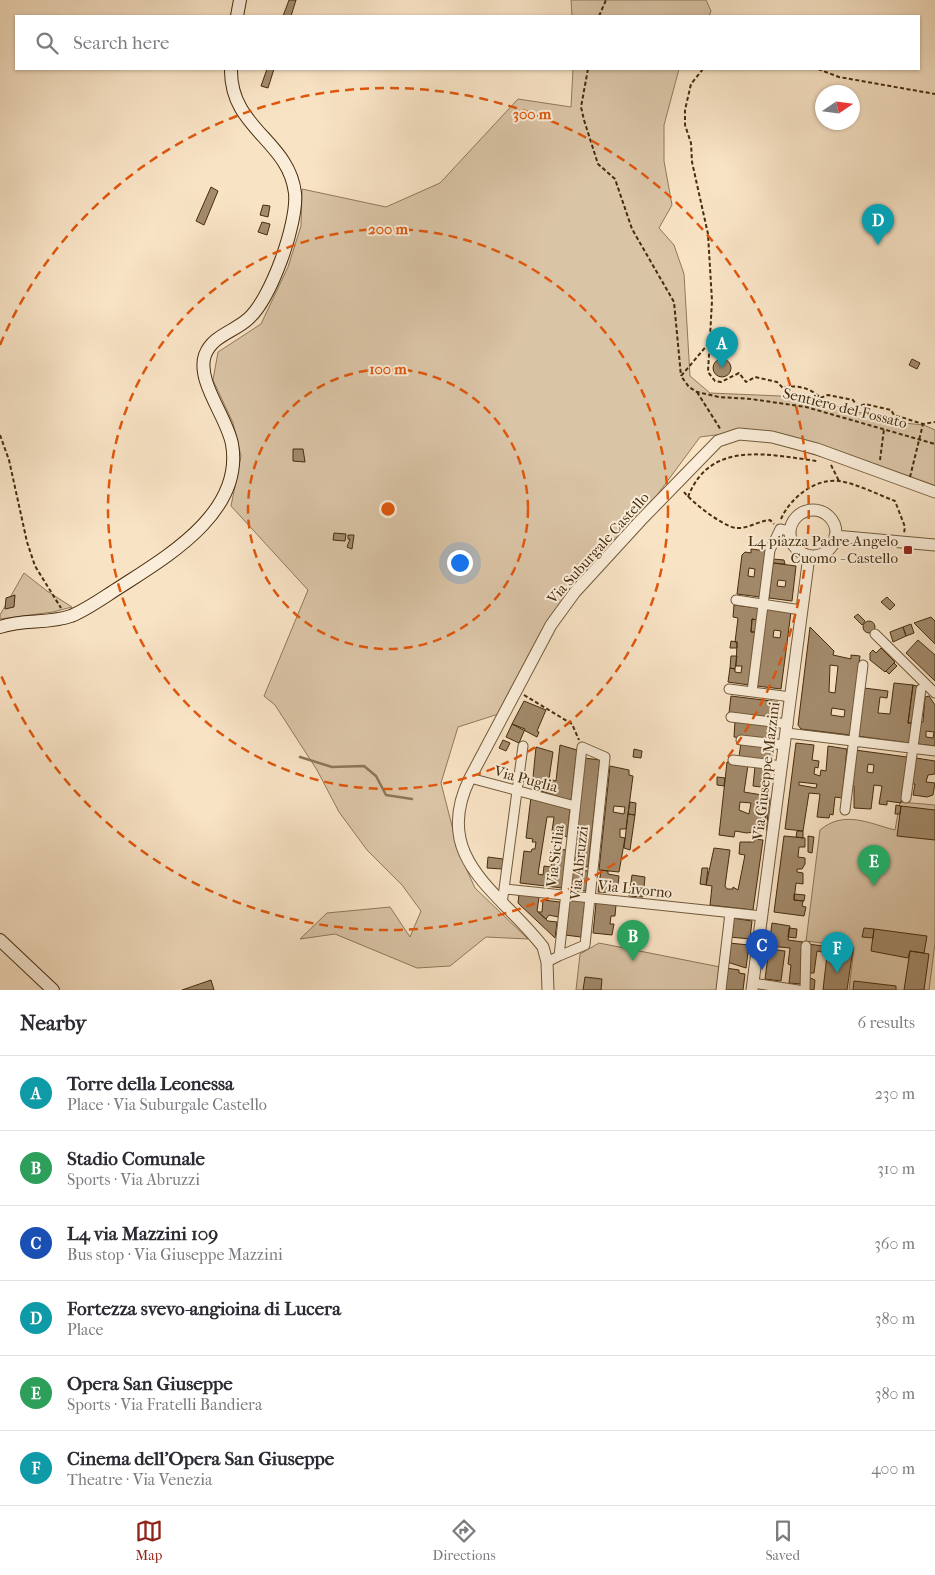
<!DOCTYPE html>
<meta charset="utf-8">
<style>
:root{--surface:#fff;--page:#f7f7f7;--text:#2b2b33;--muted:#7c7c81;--line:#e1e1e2;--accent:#8f2418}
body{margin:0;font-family:"IM FELL French Canon",serif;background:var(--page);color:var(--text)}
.compass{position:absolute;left:815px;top:85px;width:45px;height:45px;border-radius:50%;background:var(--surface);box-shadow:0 1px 4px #0004;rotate:77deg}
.you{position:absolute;left:459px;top:562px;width:18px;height:18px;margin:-12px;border:4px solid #fff;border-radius:50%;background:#1a73e8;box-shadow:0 0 0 8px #1a73e833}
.badge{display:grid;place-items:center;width:32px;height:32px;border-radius:50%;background:var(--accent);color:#fff;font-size:16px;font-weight:700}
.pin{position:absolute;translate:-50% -41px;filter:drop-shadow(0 1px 2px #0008)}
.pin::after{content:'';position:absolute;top:26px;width:18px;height:15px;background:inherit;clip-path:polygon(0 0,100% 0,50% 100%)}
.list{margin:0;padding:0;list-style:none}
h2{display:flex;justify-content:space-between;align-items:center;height:65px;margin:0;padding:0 20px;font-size:21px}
h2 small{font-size:16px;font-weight:400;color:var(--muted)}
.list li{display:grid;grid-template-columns:32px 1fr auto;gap:15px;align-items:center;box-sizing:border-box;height:75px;padding:0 20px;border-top:1px solid var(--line)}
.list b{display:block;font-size:19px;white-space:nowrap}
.list p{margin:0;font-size:16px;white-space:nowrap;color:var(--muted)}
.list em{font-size:16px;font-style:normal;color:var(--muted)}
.icon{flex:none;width:28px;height:28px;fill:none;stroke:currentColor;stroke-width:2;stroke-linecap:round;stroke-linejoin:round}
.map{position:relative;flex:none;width:935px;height:990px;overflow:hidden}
.search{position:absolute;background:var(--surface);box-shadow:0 1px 4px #0004;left:15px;right:15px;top:15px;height:55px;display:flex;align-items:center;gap:12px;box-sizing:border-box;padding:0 18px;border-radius:0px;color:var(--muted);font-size:19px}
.sheet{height:515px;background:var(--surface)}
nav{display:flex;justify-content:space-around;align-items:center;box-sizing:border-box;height:70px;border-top:1px solid var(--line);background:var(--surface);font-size:14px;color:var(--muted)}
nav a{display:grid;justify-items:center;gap:2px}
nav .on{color:var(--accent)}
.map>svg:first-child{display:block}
</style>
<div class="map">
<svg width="935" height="990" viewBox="0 0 935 990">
<rect width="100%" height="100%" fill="#f8e3c5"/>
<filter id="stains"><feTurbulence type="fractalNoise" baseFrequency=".004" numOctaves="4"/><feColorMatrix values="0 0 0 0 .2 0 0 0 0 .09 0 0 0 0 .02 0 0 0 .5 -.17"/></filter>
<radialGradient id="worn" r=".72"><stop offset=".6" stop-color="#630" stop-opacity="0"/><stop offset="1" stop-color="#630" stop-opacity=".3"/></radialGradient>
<path fill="#dac4a6" stroke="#907859" d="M571,0H706L711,11L709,16H572Z
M573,69H679L664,125V161L672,205L659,228L674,245L684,274L690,376L710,393L780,396L822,402L894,422L924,425L935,430V491L739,432L700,437L655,498L552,615L508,711L458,727L441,783L459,853L475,888L528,939L486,937L450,966L417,968L335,934L300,939L327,913L390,907L410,937L421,911L402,885L367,850L339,812L317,770L275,705L264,696L308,590L231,506L241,456L233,423L213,380L218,352L261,324L288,267L301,226L302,189L386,207L440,183L518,99L571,107Z
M24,573L47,591L72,607L53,612L0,619V615Z
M900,802L935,805V943L929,990H849L854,947L806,941L820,830C844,810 868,823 895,830Z
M599,943L720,967L718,990H576L580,954Z"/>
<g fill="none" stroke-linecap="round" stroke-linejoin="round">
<path stroke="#8c7555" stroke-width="2.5" d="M300,757L332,767L364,766L376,776L386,795L412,799"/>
</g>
<path fill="#a38b6c" stroke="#462c0c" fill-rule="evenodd" d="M289,0H296L291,16H283Z
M267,69H274L268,88L261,86Z
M211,187L218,191L204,225L196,221Z
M263,205L270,206L268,217L260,215Z
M262,222L270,224L267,235L258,232Z
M912,359L920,363L917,369L909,365Z
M713 368a9 9 0 1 1 18 0a9 9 0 1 1-18 0Z
M293,449H303L305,462L293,461Z
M334,533L346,534L345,541L333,540Z
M348,535H354L352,549L347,547L350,539H348Z
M751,549L766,551L760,597L737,594L742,555L745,552L751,553ZM749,568L755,569L754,577L748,576Z
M773,559L784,560L785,564L773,563Z
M773,563L796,566L792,601L769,598ZM778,580L786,581L785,587L777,586Z
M15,595L14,607L5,609L6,598Z
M887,597L895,605L890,610L881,602Z
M734,605L758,608L757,620L752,619L751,632H755L749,685L728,682L730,668L735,669V672L741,673L742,666H736L737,642H735L738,618L733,617Z
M766,609L791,612L781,689L757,686ZM774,630L781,631L780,638L773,637Z
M858,614L865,621L862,625L854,617Z
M931,617L935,621V644L914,623Z
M752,619L757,620L755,632H751Z
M863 627a6 6 0 1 1 12 0a6 6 0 1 1-12 0Z
M911,624L914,633L906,636L903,627Z
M810,627L834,651L833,655L851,659V655L860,656L850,735L801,729L798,725ZM830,665L838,666L835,693L829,692ZM832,708L845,710L844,717L831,715Z
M903,627L906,636L893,642L890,632Z
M918,640L935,655V681L906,653Z
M731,641L737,642V648H730Z
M881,648L895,662L885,672L870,660V653L873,650L876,653Z
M731,656H737L735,669L730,668Z
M894,663L897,666L889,674L886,671Z
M894,683L913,685L908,723H912L909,743L857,736L864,688L888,691L887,698L880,697L878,713L890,714Z
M913,685L917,686L912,723H908Z
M731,696L779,702L777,720L729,713Z
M929,696L935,705V746L918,744L920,722H923L925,697ZM926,731L934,732L933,738L926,737Z
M524,701L546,710L537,731L539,732L537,737L512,724Z
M735,721L777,726L775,742L734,737Z
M512,724L525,729L519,743L506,737Z
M503,740L510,743L506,751L499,748Z
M741,742L774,745L772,761L739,757Z
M796,743L814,745L812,760L819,761L818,768L815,767L814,774L820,776L821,770L826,771L828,746L847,749L842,798L835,797L833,815L830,814L829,818L817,817L820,794L809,793L803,831L785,829ZM799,782L817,784L816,788L799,785Z
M560,745L577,750L571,801L532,788L536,747L553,752L549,779L556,781Z
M634,749L642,751L641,758L633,757Z
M855,750L907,757L901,803L887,801V805L879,804L882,786L874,785L871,809L854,808V786L850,785ZM868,764L874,765L873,773L867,772Z
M584,758L600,760L588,867L572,865Z
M916,758L935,761V774L928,775L926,782L935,783L933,795L927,797L913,795L915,784H912Z
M727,762L748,765L744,792L768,796L764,830L747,833L735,831L734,837L719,835ZM740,802L751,803L749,814L739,810Z
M610,766L629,770V775L633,776L626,829H620V837L625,838L619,872L599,870ZM614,806L625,807L624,814L613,812Z
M755,766L772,768L769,788L753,786Z
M717,777L725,778L724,786L717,785Z
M531,797L570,809L567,837L552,831L554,817H547L538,874L543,875L544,866L551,867L553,848L566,850L562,888L520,883L524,851L531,852L532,849H535L536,842H532L533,839L526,838Z
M768,797L770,798L766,831L764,830Z
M630,802L636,803L635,815L628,814Z
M896,805L901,806L900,814H895Z
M901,806L935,810V840L897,836Z
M628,814L635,815L630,850L624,848Z
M797,831H803V838L796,837Z
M784,836L805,838V847H799L798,857L805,858V864L802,869H797V872L803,873V884L796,883L794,900L803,901L802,906L806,907L804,916L774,912Z
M808,836L814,837L812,853L808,852Z
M754,839L763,840L753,910L710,905L712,886L706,885L714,848L730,850L725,886L727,889H733V887L738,890L745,855L739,854L740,842H754Z
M488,857L503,859L502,869L487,868Z
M702,868H708L706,885L700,884Z
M572,869L588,871L586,891L570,889Z
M601,870L608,871V874L619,876L617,893L598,892Z
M632,875L645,877L643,897L629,896Z
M519,894L539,897L537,911L548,921L557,922L555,938L518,903Z
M794,894L805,895L804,901L794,900Z
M543,900L560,902L558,917L549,915L546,919L538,912H542Z
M568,900L585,901L581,937L565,935Z
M596,903L616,905L615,916H611L610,924H614L612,935L593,933Z
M732,918L752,921L750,939L730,937Z
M772,923L790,926L788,940L803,942L801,960H803L802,984L789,983L791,965L788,964L790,948L769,946Z
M789,928L797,929L796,938L788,937Z
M864,928L874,929L873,938L862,937Z
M874,929L927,936L924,953L910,951L908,958L871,951Z
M729,943L749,945L746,968L727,962Z
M808,944L823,946L822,952L817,951L814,973H808Z
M828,946L853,949L847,990H823Z
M769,949L785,951L781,981L765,979Z
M910,951L929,954L924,990H904Z
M726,968L739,970V973L745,974L743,990H724Z
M585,977L602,979L601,990H583Z
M808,977L815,980L814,990H808Z
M211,980L214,990H182Z
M854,981L896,986V990H853Z"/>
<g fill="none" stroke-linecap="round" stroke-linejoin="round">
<g stroke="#725a3a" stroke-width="11">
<path id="minor" d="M736,600L801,610
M875,634L935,693
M729,689L791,697
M752,692L770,550L780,529L790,531
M731,717L788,724
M787,733L935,751
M741,740L785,745
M733,760L782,766
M470,778L575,806
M906,798L921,689
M845,810L863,665
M505,889L762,916
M502,904L523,746
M547,962L559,956L582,747L605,757L585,945L559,956
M753,983L798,990
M721,990L730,913
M805,990L806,946"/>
</g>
<g stroke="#725a3a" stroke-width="13">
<path id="tertiary" d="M790 533a23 23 0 1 1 46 0a23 23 0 1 1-46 0Z
M835,536L935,545
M548,990L547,962L543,947C501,892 430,859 470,778L551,625L575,592L641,520L718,441L739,434L772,437L817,449L935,492
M752,990L809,556"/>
</g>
<g stroke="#462c0c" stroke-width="14">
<path id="secondary" d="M237,16L240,0
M0,627C23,619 48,624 71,616C88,609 104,597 120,587C168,556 244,512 232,444C227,417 196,381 205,355C213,335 234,332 248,319C271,299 298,223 295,193C289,140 230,129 231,69
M0,940L53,990"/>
</g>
<path stroke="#462c0c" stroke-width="2" stroke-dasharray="4 2.5" stroke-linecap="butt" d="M599,16L606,0
M588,69L581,107L584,120L598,164L615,179L632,229L674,302L681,376
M703,69L691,84L685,110V125L691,143L692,162L708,234L712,301L708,372L715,381L721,382L739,373L746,382L755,377L777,382L783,388C795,384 812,388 820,398L828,395L853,400L858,407L865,404L891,410L894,415L923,424L935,422
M818,69L839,77L935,94
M709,343L681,376L689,387L697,392L719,397L751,399L806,407L935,444
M697,392L721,430
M0,435L9,460L27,542L35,566L61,608
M880,460L884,429
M831,465L839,481
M684,492C692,502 722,526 736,528C748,529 758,521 770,520L774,524
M688,497C710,439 770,455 817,461
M781,519C790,498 815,478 839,481C855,483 879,495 895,501L905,527L904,533
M524,695L572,724L579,740"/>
<use href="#minor" stroke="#faedd9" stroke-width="9"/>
<use href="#tertiary" stroke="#faedd9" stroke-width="11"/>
<use href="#secondary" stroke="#faedd9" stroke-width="12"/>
<path stroke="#462c0c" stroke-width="2" stroke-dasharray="4 2.5" stroke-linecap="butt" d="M910,477L923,424"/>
</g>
<g fill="none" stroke="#e0570c" stroke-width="2.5" stroke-dasharray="9 6">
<circle cx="388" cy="509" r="140"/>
<circle cx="388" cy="509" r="280"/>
<path d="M0 345A421 421 0 1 1 0 673"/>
</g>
<rect fill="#8f2418" stroke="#faedd9" stroke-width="2" x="903" y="545" width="10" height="10" rx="2.5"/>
<g text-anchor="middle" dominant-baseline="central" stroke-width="4" stroke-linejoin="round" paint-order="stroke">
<g font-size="15" fill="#462c0c" stroke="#faedd9">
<text transform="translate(845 408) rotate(14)">Sentiero del Fossato</text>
<text transform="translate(598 548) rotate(-48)">Via Suburgale Castello</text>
<text transform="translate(766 771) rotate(-83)">Via Giuseppe Mazzini</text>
<text transform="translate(526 779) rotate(15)">Via Puglia</text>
<text transform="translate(555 856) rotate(-83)">Via Sicilia</text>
<text transform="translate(579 863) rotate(-84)">Via Abruzzi</text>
<text transform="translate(635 889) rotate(6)">Via Livorno</text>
</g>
<g font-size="15" fill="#462c0c" stroke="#faedd9" text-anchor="end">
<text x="898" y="541">L4 piazza Padre Angelo<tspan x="898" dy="17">Cuomo - Castello</tspan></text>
</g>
</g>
<circle cx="388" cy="509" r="8" fill="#e0570c" stroke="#faedd9" stroke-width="2.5"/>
<g font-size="15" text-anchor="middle" font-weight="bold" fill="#e0570c" stroke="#faedd9" stroke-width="4" stroke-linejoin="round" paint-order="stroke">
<text x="532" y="119">300 m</text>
<text x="388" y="234">200 m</text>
<text x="388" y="374">100 m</text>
</g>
<rect width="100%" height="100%" filter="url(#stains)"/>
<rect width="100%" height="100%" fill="url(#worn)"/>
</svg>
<svg class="compass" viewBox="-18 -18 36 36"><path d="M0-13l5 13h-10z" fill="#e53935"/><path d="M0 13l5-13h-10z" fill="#7c7c81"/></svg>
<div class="you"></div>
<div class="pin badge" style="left:722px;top:368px;background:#0f9aa8">A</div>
<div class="pin badge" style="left:633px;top:961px;background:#2e9e5b">B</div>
<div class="pin badge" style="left:762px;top:970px;background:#1a4fb4">C</div>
<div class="pin badge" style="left:878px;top:245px;background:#0f9aa8">D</div>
<div class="pin badge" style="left:874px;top:886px;background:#2e9e5b">E</div>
<div class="pin badge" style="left:837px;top:973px;background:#0f9aa8">F</div>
<div class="search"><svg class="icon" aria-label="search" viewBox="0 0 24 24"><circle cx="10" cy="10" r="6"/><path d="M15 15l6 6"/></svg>Search here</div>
</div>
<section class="sheet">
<h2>Nearby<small>6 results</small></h2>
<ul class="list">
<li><span class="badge" style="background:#0f9aa8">A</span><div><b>Torre della Leonessa</b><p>Place · Via Suburgale Castello</p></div><em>230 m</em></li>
<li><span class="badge" style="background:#2e9e5b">B</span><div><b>Stadio Comunale</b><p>Sports · Via Abruzzi</p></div><em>310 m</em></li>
<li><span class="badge" style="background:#1a4fb4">C</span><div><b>L4 via Mazzini 109</b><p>Bus stop · Via Giuseppe Mazzini</p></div><em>360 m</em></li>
<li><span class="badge" style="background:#0f9aa8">D</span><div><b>Fortezza svevo-angioina di Lucera</b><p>Place</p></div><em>380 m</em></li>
<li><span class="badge" style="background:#2e9e5b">E</span><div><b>Opera San Giuseppe</b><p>Sports · Via Fratelli Bandiera</p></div><em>380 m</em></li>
<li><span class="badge" style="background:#0f9aa8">F</span><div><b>Cinema dell'Opera San Giuseppe</b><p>Theatre · Via Venezia</p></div><em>400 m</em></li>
</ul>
</section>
<nav>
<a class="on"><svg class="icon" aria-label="map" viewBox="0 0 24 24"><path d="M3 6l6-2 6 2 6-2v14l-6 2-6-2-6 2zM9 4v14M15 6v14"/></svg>Map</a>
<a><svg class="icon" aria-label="directions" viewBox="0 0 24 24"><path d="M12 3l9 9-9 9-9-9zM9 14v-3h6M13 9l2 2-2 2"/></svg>Directions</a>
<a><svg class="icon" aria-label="saved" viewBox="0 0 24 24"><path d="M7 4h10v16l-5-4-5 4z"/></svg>Saved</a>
</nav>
